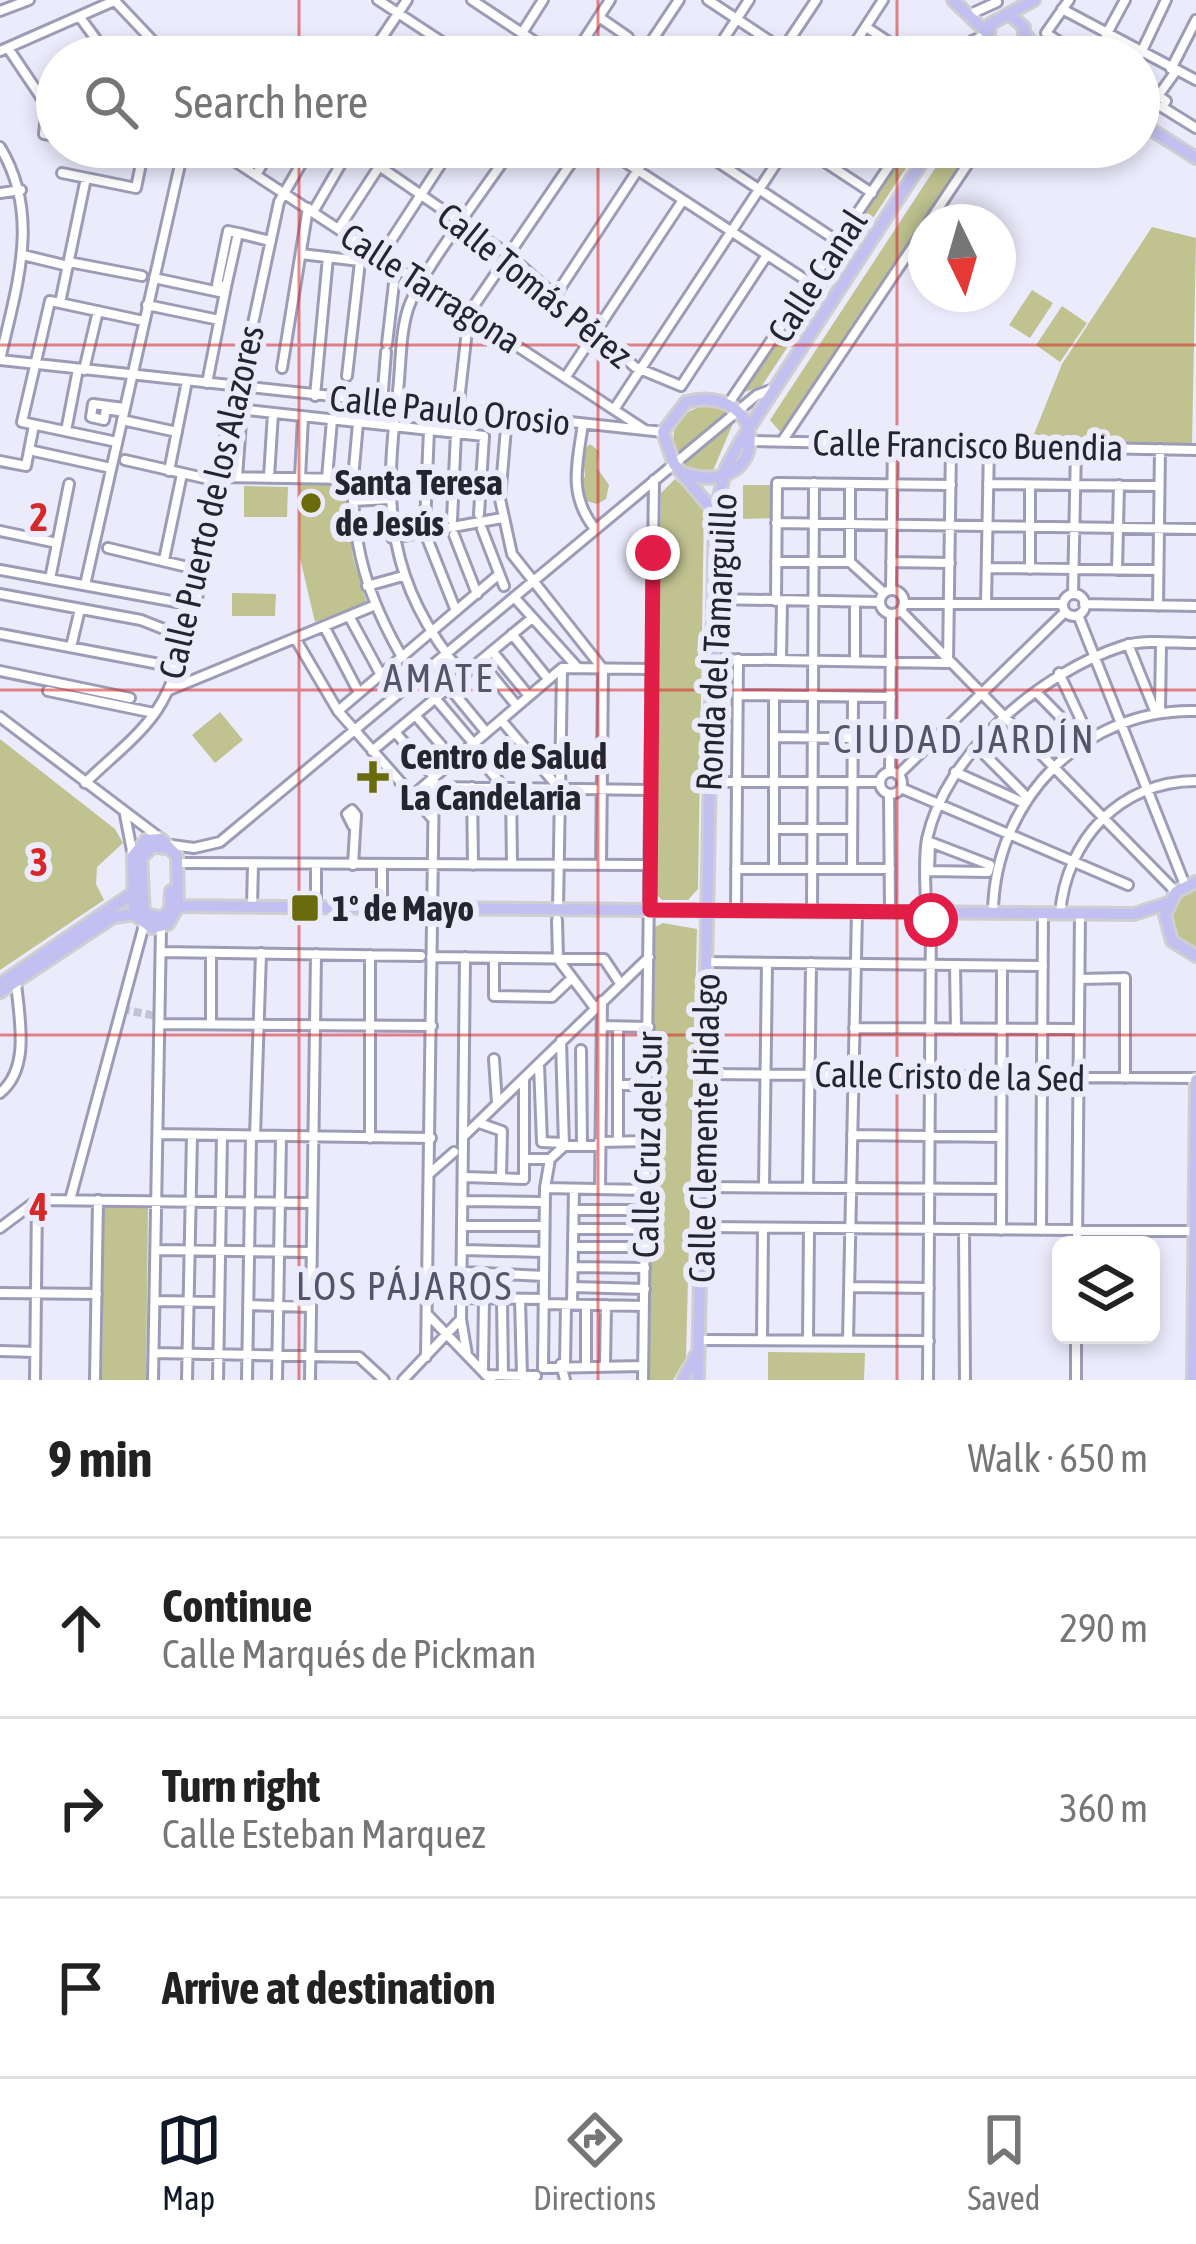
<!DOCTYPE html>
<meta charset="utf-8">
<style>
:root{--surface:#fff;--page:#f2f2f2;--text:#222;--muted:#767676;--line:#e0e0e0;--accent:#111827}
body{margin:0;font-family:"Asap Condensed",sans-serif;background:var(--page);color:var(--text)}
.controls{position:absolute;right:36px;bottom:36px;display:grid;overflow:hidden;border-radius:18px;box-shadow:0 6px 18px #0003}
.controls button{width:108px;height:108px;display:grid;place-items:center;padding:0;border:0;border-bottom:3px solid var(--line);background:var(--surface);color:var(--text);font:60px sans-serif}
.compass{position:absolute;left:908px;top:204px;width:108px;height:108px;border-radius:50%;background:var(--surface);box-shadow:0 6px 18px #0003;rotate:175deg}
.stop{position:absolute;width:36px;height:36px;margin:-27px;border:9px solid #e11d48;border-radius:50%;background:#fff}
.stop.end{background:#e11d48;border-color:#fff;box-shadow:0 3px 12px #0008}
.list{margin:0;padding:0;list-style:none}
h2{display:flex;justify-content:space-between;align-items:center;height:156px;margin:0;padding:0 48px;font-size:51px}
h2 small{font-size:39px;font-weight:400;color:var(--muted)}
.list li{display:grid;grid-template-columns:78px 1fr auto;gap:36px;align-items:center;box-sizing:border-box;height:180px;padding:0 48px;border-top:3px solid var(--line)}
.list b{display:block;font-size:45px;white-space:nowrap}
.list p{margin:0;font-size:39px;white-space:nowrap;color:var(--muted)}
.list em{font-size:39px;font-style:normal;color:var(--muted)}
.icon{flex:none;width:66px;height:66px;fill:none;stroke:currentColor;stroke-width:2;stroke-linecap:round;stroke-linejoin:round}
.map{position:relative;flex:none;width:1196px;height:1380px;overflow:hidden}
.search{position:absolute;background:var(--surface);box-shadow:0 6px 18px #0003;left:36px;right:36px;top:36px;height:132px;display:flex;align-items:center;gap:30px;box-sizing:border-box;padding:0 42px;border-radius:66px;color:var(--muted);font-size:45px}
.sheet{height:696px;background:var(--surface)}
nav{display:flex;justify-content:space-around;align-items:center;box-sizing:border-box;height:168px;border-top:3px solid var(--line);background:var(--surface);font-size:33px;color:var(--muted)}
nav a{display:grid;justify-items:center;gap:6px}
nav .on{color:var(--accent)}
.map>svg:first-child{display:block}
</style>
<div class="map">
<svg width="1196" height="1380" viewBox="0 0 1196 1380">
<rect width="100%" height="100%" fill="#ebebfc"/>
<path fill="#c0c390" d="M906,147H920L761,387L744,392Z
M949,147H975L782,434L770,420Z
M1152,227L1196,238L1192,445L1032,439L1062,364Z
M1032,290L1053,303L1030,338L1009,325Z
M1062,306L1087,323L1060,362L1036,345Z
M710,404L731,413L676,457C668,426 679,411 710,404Z
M734,421L712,473L688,469L683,462Z
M590,444L599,451L597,468L609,485L606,499L597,504L583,500L579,485L585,476L582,451Z
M675,479L704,506L698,889L688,900H662L655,893L661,493Z
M299,483L346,484L353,558L367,603L315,622L300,558Z
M743,485H777L776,518L743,519Z
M244,486L288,487L287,517H244Z
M232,593L276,594L275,616H232Z
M220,712L243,740L215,763L192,735Z
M0,739L115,829L123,843L97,867L96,884L104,900L0,970Z
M1190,890H1196V949C1168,939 1164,907 1190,890Z
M663,923L697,929L686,1357L673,1380H648L653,928Z
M104,1206L148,1208L146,1380H102Z
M768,1352L865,1353L864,1380H768Z"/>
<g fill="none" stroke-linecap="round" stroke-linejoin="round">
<path stroke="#c3c3d3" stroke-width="8" stroke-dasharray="8 4" stroke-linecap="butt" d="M122,1009L160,1017"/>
<g stroke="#9c9cb6" stroke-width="14">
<path id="minor" d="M378,0L465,57
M472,0L558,57
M708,0L794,57
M1069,0L1046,33L1082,57
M115,1L168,57
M1062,9L1196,80
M0,11L29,0
M975,12L997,2
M599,17L628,37
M82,20L109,57
M866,27L912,57
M522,33L543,0
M1106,35L1125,0
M8,48L47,106L44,134L57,136
M0,51L116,0
M369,57L407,0
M491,57L496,50
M573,57L610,0
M641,57L679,0
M712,57L749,0
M778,57L816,0
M846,57L883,0
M961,57L972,41L987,34
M1139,57L1166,0
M1171,69L1196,20
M1139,95L1149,102L1158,96L1166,101L1162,107L1196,128
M1158,96L1176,71
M0,147C42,216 16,287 0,360
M213,147L645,430
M345,147L361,157
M602,147L812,284
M695,147L839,242
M802,147L872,193
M325,157L340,166
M241,165L244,147
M379,166L510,256L635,367L681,386
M62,173L136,188L143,154L110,147
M256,175L272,147
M0,193L21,190
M313,212L349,150
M929,222L979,147
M339,228L392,147
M228,231L238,233L226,287L217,285Z
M238,233L270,241
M301,254L360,261
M23,255L68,266
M381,256L452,147
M69,262L142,276
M154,278L224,293
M555,296L653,147
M60,303L50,301L22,422L117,442
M60,303L86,178
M60,303L139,320
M147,305L219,320
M387,344L396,266
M0,360L663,432
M282,368L308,208
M84,370L98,311
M567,375L683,200
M347,376L362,244
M207,383L226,287
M681,386L767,255
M315,396L328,257
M382,403L386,352
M729,403L902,147
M229,408L484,436L479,514
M615,408L787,147
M458,410L469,313L582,147
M124,412L106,409L104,420L91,417L93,404L124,408
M507,416L500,499L512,554L603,669L601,865
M122,420L177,432
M583,424C577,465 568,495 595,529
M66,431L78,369
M783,440L926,227
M748,441L1196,450
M29,450L111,468
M125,460L217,481
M0,461L26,466L34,425
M169,471L187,381
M217,477L353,479C352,547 368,598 402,657
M237,477L242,409
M269,477L273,413
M300,478L303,417
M327,478L332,420
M353,479L358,423
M850,484V562
M988,484L1159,486
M353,501L389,499
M452,520L456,433
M776,523L1196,529
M425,524L429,430
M482,529L504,586
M0,531L57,543
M454,535L477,594
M392,538L502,518
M427,538L456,611
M108,548L200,570
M164,560L182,474
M776,562H850
M850,562L884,593
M891,562L950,563
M987,568L1158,570
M1030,569V485
M0,570L193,605
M1117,570L1119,485
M50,579L69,484
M85,585L184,147
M367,586L403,576
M891,590L893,444
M880 602a12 12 0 1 1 24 0a12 12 0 1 1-24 0Z
M0,594L141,620L184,637
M1073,594L1076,447
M1063 605a11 11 0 1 1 22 0a11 11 0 1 1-22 0Z
M514,597L577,667
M714,599L880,602
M776,601L777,483L951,485
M904,604H1063
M986,604L989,445
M1084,604L1196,606
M1158,606L1160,449
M901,611L1176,892
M1078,615L1185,885
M349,616L381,675
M324,626L359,693
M0,634L175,667
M512,634L545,675
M295,638L338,711L432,818
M1128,644L1155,711
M71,647L80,609
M492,651L529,696
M712,659L948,663L951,445
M781,660L782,602
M480,661L517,706
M855,661V603
M0,671L130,698
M1059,673L1089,737
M463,675C386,581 383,508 398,391C401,365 400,334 408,309C420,272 489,184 513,147
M449,687L486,732
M169,690L373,606
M48,691L154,713
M1036,692L1083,740
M738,695L891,697
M435,698L473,743
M1160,710L1161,643
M338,711L497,576
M415,715L454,760
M0,717L160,838
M501,720L558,787
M395,732L434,777L426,1357
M774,737L853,738
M469,747L498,780V788
M978,748L1026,796
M372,751L532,618
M880 783a11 11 0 1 1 22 0a11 11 0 1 1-22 0Z
M890,772L891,614
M955,772L1022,802
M898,775L1065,612
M709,782H879
M85,783C108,760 139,737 157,710C200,646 217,476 232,396L242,375L279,202L311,147
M434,787L650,790
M472,787L473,865
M511,788L512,864
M901,788L1128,885
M889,795L890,912
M412,796L562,668L652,669
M125,815L133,856
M353,826L347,814L352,810L356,815L353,865
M774,829H852
M930,842L990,865L988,872L929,871Z
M172,845L194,848L220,842L757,395L773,389
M177,863L648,865
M382,865V907
M736,869H890
M774,869V696
M852,869L853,697
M252,907L253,864
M316,908V865
M558,910L562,670
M736,910L738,659
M812,911L814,483
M926,912C926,889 923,861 927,839C946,752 1042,672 1123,646C1144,639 1173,643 1196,643
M993,913C994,802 1082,708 1196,711
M1060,914C1066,840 1120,781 1196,781
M557,920L558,959L595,1008
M162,952L421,956
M370,955V1138
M431,957L604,959L620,983
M465,957L461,1319L467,1355
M494,959V996L552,997L572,978
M706,962L1043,966
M955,965L956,1029
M1080,979L1125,978V1078
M161,1024L432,1026
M211,1024V953
M602,1026L649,1027
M618,1027V1141
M854,1028L1079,1029
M581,1050L582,1146
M494,1059L497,1103
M539,1064L542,1142L563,1143
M705,1074L1196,1078
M618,1085H648
M0,1093C31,1068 19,1018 16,982
M479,1123L502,1131L501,1178
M158,1134L431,1138
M852,1135L1001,1137
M255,1136L261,953
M464,1136L649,957
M599,1142L648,1141
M564,1146H599
M524,1159H550
M429,1174L454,1152
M465,1177L524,1179V1080
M703,1187L1001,1189
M764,1187L767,963
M545,1188L647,1190
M808,1188L811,963
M600,1189L602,1001
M37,1200L312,1203
M70,1200L144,925
M464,1201L544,1202
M574,1210H647
M464,1226H544
M702,1227L1196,1231
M0,1228L36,1201
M574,1229H646
M964,1230L965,1380
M1001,1230L1002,966
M1041,1230L1043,913
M1077,1245L1080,914
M573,1247H646
M156,1250L311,1252
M463,1250L544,1252
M573,1267L645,1268
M462,1272L544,1276
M573,1287L645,1289
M849,1287L929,1288
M0,1293L97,1294
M461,1298L544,1299
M502,1299L503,1375
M520,1299L522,1376
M155,1301L219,1302
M544,1304L644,1306
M248,1305L311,1307
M572,1305L574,1189
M428,1315L491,1380
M762,1339L763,1228
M700,1340L929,1341
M808,1340L809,1228
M848,1340L857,911
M0,1351L35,1352
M154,1353L359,1357L384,1380
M561,1364L565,1380
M565,1364L566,1305
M586,1365V1305
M605,1365L606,1305
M543,1368L545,1188L550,1159L564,1146L561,1041
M543,1368L643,1366
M483,1369L484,1298
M486,1375L536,1376
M35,1380L37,1200
M95,1380L98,1200
M153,1380L161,928
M187,1380L192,1135
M218,1380L222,1135
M247,1380L251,1136
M277,1380L281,1136
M310,1380L316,954
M403,1380L460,1320
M643,1380L654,480
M928,1380L931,912
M1076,1380V1335"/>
</g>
<g stroke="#cfcfd1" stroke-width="16">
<path id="major" d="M953,0L987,33
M1011,16L1024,27V43L1013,53H999L988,42L990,24L1034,0
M1026,35L1043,57
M1139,122L1196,158
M686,474C771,499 771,382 686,402L663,432L674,464L715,513
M161,839L177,856L178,906L168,924L152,928L134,914L133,856L146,840Z
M165,848L153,846L141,858L144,914L163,918L170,909L171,891
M1196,882L1176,892L1165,915L1172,941L1196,956
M178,906L1134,914L1168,903
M0,984L133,893
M0,992L113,917L134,914
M683,1380L696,1355
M698,1380L715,513L726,468L740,442L932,147
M1193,1380L1196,1080"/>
</g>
<use href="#minor" stroke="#fff" stroke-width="8"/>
<use href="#major" stroke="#c1c0f0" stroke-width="10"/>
</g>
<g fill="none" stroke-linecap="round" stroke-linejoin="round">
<path stroke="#e11d48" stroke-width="15" d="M653,553L650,910L931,912V920"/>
</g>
<path fill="none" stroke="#d62828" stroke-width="3" stroke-opacity="0.55" d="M299,0V57M598,0V57M897,0V57M299,147V1380M598,147V1380M897,147V1380M0,345H1196M0,690H1196M0,1035H1196"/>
<g fill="#6a6c0c" stroke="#ebebfc" stroke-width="4.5">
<circle cx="311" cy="503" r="12"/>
<path d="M367 759h12v12h12v12h-12v12h-12v-12h-12v-12h12z"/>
<rect x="290" y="893" width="30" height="30" rx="6"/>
</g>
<g text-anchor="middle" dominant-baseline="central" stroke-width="12" stroke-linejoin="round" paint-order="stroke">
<g font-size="36" fill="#25252f" stroke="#ebebfc">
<text transform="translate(817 276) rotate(-57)">Calle Canal</text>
<text transform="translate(535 285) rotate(39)">Calle Tomás Pérez</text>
<text transform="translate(431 288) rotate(33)">Calle Tarragona</text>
<text transform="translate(450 410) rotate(6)">Calle Paulo Orosio</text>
<text transform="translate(968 445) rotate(1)">Calle Francisco Buendia</text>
<text transform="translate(211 502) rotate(-77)">Calle Puerto de los Alazores</text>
<text transform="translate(716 642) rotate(-87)">Ronda del Tamarguillo</text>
<text transform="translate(950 1076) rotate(1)">Calle Cristo de la Sed</text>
<text transform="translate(704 1128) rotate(-89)">Calle Clemente Hidalgo</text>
<text transform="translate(647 1145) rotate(-89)">Calle Cruz del Sur</text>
</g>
<g font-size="36" font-weight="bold" fill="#25252f" stroke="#ebebfc" text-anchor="start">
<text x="335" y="482">Santa Teresa<tspan x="335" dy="41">de Jesús</tspan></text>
<text x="400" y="756">Centro de Salud<tspan x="400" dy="41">La Candelaria</tspan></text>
<text x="332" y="908">1º de Mayo</text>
</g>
<g font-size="39" letter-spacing="3" fill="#54546b" stroke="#ebebfc">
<text x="439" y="678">AMATE</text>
<text x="965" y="739">CIUDAD JARDÍN</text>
<text x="405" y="1286">LOS PÁJAROS</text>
</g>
</g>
<g font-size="39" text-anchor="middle" font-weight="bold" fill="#d62828" stroke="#ebebfc" stroke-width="12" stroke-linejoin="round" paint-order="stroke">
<text x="39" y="531">2</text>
<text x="39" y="876">3</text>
<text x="39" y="1221">4</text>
</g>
</svg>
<div class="controls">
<button><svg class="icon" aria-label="layers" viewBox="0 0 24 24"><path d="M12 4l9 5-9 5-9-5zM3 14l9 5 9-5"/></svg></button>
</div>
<svg class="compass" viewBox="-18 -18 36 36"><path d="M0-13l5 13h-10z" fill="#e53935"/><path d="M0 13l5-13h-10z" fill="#767676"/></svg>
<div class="stop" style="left:931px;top:920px"></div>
<div class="stop end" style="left:653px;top:553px"></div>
<div class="search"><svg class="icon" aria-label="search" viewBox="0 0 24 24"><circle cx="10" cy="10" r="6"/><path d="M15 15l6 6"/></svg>Search here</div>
</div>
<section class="sheet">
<h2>9 min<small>Walk · 650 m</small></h2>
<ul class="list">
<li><svg class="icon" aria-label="ahead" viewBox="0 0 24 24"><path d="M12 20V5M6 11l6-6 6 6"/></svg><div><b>Continue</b><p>Calle Marqués de Pickman</p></div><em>290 m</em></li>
<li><svg class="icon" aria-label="right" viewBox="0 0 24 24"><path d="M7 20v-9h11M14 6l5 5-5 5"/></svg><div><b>Turn right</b><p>Calle Esteban Marquez</p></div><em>360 m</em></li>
<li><svg class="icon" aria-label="arrive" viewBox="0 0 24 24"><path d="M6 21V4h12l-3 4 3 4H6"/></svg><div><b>Arrive at destination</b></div></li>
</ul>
</section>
<nav>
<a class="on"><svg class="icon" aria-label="map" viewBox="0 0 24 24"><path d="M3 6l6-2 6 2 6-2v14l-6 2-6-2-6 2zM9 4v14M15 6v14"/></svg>Map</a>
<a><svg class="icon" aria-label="directions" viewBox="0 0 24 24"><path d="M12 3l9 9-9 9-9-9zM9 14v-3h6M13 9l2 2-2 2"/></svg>Directions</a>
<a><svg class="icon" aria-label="saved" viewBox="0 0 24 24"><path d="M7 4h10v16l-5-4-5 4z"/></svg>Saved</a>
</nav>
